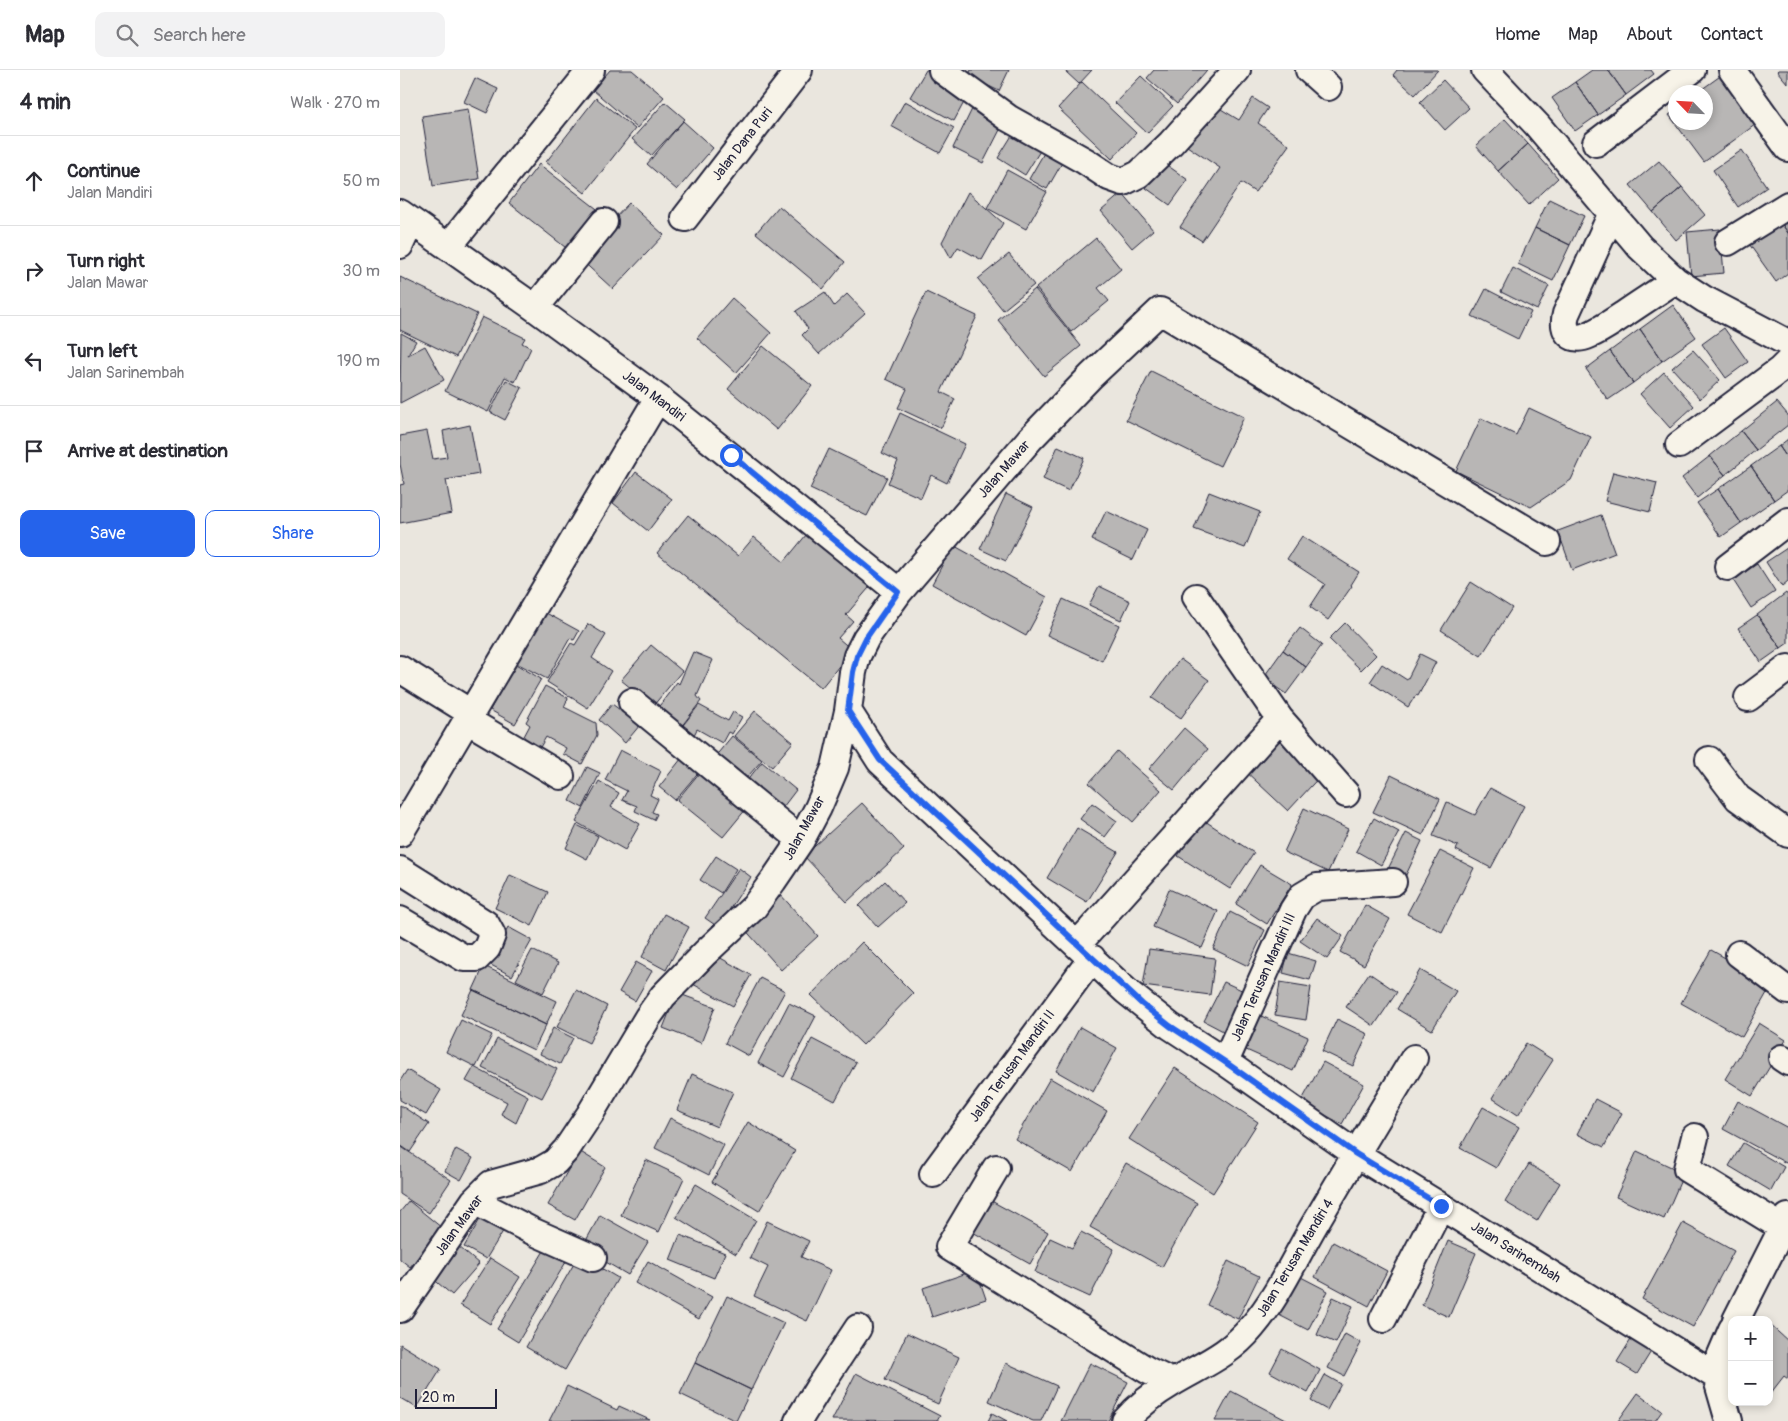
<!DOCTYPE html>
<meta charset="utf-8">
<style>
:root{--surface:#fff;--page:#f2f2f3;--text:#2b2b33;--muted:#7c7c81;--line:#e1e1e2;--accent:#2563eb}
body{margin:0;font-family:Pangolin,sans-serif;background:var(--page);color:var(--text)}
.controls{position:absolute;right:15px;bottom:15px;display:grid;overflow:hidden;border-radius:10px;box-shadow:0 2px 8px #0003}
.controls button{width:45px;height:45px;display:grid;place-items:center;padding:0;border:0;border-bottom:1px solid var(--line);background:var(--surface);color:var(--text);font:25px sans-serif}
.compass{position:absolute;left:1268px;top:15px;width:45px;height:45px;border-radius:50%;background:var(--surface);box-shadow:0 2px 8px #0003;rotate:295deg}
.scale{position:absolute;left:15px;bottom:12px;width:82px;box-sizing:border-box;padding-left:5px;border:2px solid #22223b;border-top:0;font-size:14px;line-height:18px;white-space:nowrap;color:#22223b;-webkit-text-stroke:4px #f7f3e8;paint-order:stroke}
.stop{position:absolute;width:15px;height:15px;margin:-11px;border:4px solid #2563eb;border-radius:50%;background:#fff}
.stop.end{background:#2563eb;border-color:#fff;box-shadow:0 1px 5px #0008}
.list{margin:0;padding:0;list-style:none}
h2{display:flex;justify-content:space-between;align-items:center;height:65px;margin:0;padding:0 20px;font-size:21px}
h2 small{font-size:16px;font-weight:400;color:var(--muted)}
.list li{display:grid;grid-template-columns:32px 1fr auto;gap:15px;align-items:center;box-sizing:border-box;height:90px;padding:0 20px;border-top:1px solid var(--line)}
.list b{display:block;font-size:19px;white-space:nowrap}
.list p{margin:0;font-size:16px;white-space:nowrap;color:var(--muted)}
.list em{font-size:16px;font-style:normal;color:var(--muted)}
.actions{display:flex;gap:10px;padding:15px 20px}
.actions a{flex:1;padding:11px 0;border:1px solid var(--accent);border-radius:10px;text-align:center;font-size:18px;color:var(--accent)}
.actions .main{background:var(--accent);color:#fff}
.icon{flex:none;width:28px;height:28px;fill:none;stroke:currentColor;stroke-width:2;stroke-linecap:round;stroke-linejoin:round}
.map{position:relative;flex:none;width:1388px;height:1351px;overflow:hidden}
header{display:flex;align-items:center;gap:30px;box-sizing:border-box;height:70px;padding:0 25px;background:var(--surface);border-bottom:1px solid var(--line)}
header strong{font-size:24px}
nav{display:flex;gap:28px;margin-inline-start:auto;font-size:18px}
.search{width:350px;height:45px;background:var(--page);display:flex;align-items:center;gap:12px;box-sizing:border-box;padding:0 18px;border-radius:10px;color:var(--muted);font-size:19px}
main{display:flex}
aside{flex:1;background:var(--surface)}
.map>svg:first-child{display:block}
</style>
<header>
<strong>Map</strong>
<div class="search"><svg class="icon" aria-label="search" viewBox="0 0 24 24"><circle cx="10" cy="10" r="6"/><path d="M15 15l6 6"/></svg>Search here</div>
<nav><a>Home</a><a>Map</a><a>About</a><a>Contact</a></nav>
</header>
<main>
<aside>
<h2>4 min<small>Walk · 270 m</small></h2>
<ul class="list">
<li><svg class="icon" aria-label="ahead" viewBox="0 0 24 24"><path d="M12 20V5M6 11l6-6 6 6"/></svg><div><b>Continue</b><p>Jalan Mandiri</p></div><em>50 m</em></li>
<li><svg class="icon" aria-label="right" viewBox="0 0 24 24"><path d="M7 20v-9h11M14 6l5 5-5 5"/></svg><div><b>Turn right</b><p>Jalan Mawar</p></div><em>30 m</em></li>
<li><svg class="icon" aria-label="left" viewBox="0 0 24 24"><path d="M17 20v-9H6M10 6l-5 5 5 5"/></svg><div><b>Turn left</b><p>Jalan Sarinembah</p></div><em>190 m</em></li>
<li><svg class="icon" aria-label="arrive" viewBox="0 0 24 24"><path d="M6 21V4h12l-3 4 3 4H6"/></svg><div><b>Arrive at destination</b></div></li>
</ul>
<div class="actions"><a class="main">Save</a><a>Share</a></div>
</aside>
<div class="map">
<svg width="1388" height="1351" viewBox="0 0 1388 1351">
<rect width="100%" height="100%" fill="#eae6de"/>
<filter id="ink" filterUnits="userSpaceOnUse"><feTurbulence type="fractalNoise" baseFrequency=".02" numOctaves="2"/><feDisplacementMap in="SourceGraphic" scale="10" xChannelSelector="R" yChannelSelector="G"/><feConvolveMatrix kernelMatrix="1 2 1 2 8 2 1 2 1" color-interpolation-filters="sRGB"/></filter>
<g filter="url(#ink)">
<path fill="#b8b6b5" stroke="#22223b" d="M210,0H232L264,27L237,58L193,20Z
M526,0H529L569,23L554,51L510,27Z
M571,0H609L599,21L568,6Z
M666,0H692L679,14L665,1Z
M754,0H807L777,34L747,8Z
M997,0H1038L1015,25L993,5Z
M1192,0H1208L1226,25L1198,45L1175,12Z
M1208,0H1251L1254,4L1226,25Z
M1378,0H1388V14L1377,1Z
M1323,4L1359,52L1304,92L1269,45L1276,39V52H1306V22H1298Z
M741,6L773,36L747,63L715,33Z
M75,8L98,19L87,43L64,32Z
M1043,10L1069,38L1045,60L1020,32Z
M682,12L736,63L712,89L658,38Z
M1175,12L1198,45L1175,61L1152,28Z
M196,28L235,59L185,123L146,92Z
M853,28L868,38L858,53L889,75L855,122L841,113L802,171L780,157L820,98L781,72L811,33L839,50Z
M505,31L554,58L540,83L491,56Z
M265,32L285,49L251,86L232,69Z
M574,35L605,50L583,93L553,78Z
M68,39L79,109L33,116L22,46Z
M1105,49L1128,74L1098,101L1076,76Z
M283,51L313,78L277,120L247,94Z
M616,59L643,76L625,105L598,88Z
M1128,74L1158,108L1129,135L1098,101Z
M648,76L666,86L647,119L629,109Z
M1342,80L1367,117L1338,137L1313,100Z
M1259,91L1282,117L1253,142L1230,115Z
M764,93L788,110L770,135L746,118Z
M139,94L201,142L170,181L109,133Z
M607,100L647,122L626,159L587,138Z
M1282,117L1305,145L1276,170L1253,142Z
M568,122L603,153L582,190L558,177L551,188L542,172Z
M722,123L753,160L732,178L701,141Z
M1149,129L1184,146L1170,175L1135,158Z
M229,133L264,165L213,219L178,187Z
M379,136L445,192L423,219L356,163Z
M1388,141V163L1378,148Z
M1378,148L1388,163V203L1376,212L1347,171Z
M1135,158L1170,175L1153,211L1118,194Z
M1320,159L1324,203L1291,206L1287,162Z
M696,168L721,199L698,218L709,231L671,262L636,218Z
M609,184L634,215L603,240L578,209Z
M1113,198L1149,216L1137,240L1101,222Z
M0,207L77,244L56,287L0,260Z
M635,219L681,276L644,306L598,250Z
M1086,219L1131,242L1118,269L1072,246Z
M425,222L434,236L447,224L465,243L419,284L402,265L408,259L396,241Z
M526,222L577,246L541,322L555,329L541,358L498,338L507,319L486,309Z
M332,228L371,263L336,303L297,268Z
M1273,235L1296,267L1262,291L1240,259Z
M82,247L125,268L122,273L131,278L115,312L105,307L88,342L45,321Z
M1324,258L1348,292L1326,308L1302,274Z
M1240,259L1262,291L1233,313L1210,281Z
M1,263L16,271L8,285L25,276L44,310L0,333Z
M363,276L412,316L377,360L328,319Z
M1293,280L1320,310L1300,329L1272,298Z
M1210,281L1233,313L1208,330L1186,299Z
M751,301L844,347L820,396L726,350Z
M1264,302L1294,336L1270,358L1240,324Z
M106,310L122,318L105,350L90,342Z
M1377,332L1388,345V355L1356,380L1341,361Z
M1129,338L1191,367L1171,410L1131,437L1056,401L1081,348L1116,365Z
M500,343L565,374L547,413L531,405L521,428L488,413L498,391L482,383Z
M70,355L79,404L46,410L52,443L0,453V415L4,414L0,394V366L27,361L33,389L47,387L43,361Z
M1341,361L1356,380L1325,405L1310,386Z
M1388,369V389L1379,376Z
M658,376L684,388L669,421L643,409Z
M1379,376L1388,389V420L1374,430L1351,396Z
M429,379L487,407L467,446L410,419Z
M1310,386L1325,405L1297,428L1282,408Z
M1351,396L1374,430L1341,453L1318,419Z
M236,402L272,429L248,461L213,433Z
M1213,402L1257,413L1250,442L1205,431Z
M1318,419L1341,453L1321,467L1297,433Z
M809,422L860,442L845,478L794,459Z
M606,424L633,437L606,491L580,479Z
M706,441L747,460L733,490L692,470Z
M288,445L338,486L354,467L384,492L411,459L474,512L446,545L453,551L438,568L452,580L421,618L257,483Z
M1201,445L1215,483L1172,500L1158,461Z
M902,466L959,502L951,515L952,516L928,550L910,537L925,514L887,489Z
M553,475L647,527L626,566L532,514Z
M1387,478L1388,512L1382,517L1366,492Z
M1357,494L1375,522L1351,538L1333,510Z
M1071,512L1112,538L1081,586L1041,560Z
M699,516L730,531L721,550L689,535Z
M1386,523L1388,526V573L1381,578L1357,545Z
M663,529L719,555L702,591L647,565Z
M137,538L179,561L174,570L170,568L147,609L109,589Z
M1357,545L1381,578L1361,592L1338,558Z
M945,553L976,585L961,600L929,569Z
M188,554L206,565L192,588L211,601L188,638L147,612L171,573L175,575Z
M900,558L922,575L906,597L883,580Z
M251,575L282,601L253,636L221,610Z
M883,580L906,597L886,624L863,608Z
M293,582L313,590L297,626L301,631L281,657L257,639L277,612L279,614Z
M1020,584L1036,592L1018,626L1016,625L1008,637L970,612L982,594L1007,610Z
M780,589L809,610L781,648L752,628Z
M109,590L141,609L115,654L90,640L105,613L98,609Z
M145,616L168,628L164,637L196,653L197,665L182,694L163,684L166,678L146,667L139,679L122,670L130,655L126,652Z
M212,634L240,655L225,673L199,650Z
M299,635L328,651L333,642L342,647L332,664L328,662L322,673L297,659L293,667L280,659Z
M355,641L393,672L372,697L334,666Z
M784,658L808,679L774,720L749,699Z
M878,660L924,702L888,741L842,698Z
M332,666L362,690L343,712L314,688Z
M220,680L261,701L250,725L258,729L252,742L257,744L254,750L235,741L237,736L222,730L227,721L205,710Z
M717,681L761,720L733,752L689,713Z
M285,684L302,698L275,730L259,717Z
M362,692L396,720L380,741L345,713Z
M305,696L351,733L323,767L277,730Z
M187,697L200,703L183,738L170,731Z
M991,705L1040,729L1023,765L973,742Z
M199,711L219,723L211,737L240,754L225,780L176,752Z
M1090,718L1124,736L1091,798L1056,780L1058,776L1033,766L1047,732L1075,745Z
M462,733L504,779L447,832L404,786Z
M692,733L717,751L705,767L680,749Z
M904,738L948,759L928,802L884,782Z
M974,748L999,762L981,795L956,781Z
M802,749L854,783L830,819L778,786Z
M177,755L198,766L187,789L166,778Z
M677,758L718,782L687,832L647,808Z
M1006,763L1022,771L1005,807L988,799Z
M1040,781L1074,798L1042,862L1007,844Z
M316,786L336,799L321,823L300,810Z
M860,795L892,814L867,854L836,834Z
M339,798L351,807L318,857L305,848Z
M110,805L148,822L132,856L95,838Z
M485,811L505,833L478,857L459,836Z
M769,819L818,841L802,878L753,857Z
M379,823L418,866L381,900L342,856Z
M965,835L990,849L964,895L940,882Z
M830,842L865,860L848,896L813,879Z
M264,844L289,857L266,900L242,887Z
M917,848L943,866L927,889L900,871Z
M108,857L132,870L112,906L89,894Z
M462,872L513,923L463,975L411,925Z
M749,879L815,888L810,925L743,916Z
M132,880L158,893L143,923L116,910Z
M1311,880L1372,914L1342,967L1281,933Z
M308,881L351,905L333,936L291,913Z
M888,883L916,891L910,910L883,903Z
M236,892L252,901L235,931L219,922Z
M84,896L157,931L146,955L73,920Z
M1020,900L1056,921L1032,960L997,939Z
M969,903L997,922L974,956L946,937Z
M360,908L385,921L349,986L325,973Z
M824,912L846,922L825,962L804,951Z
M880,912L911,917L906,950L875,945Z
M73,920L146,955L134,980L61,945Z
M176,920L207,936L189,973L157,957Z
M277,923L315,937L301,973L263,958Z
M389,933L416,946L384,1007L358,993Z
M859,945L908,967L893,1001L844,979Z
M937,949L968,964L953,996L922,981Z
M61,950L92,965L76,997L46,982Z
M1359,953L1386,970L1352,1026L1325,1009Z
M680,957L717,978L693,1022L656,1001Z
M153,958L173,968L160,994L140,984Z
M97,969L157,999L142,1028L82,998Z
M412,969L456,992L435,1031L391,1008Z
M1126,973L1153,990L1118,1045L1092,1028Z
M923,992L964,1014L942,1054L901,1032Z
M74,997L128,1026L116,1053L101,1044L107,1032L66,1011Z
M775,998L858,1052L813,1123L729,1069Z
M7,1000L41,1020L26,1045L0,1030V1011Z
M292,1004L333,1022L317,1057L277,1040Z
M650,1008L707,1041L672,1102L615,1069Z
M1195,1029L1222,1043L1204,1077L1177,1064Z
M1338,1031L1388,1058V1090L1386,1093L1323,1059Z
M0,1035L29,1054L10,1082L0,1075Z
M1083,1037L1119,1057L1096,1098L1060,1078Z
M270,1048L324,1075L309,1105L255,1078Z
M348,1052L395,1081L359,1141L312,1112Z
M1343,1073L1384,1097L1371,1121L1329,1096Z
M0,1076L51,1110L29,1143L0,1124Z
M56,1079L73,1088L61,1110L45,1101Z
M179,1081L205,1097L175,1150L148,1135Z
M1237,1081L1284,1103L1264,1149L1216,1127Z
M246,1090L284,1108L259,1162L221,1145Z
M726,1093L797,1133L762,1197L690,1157Z
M1129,1094L1160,1113L1137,1151L1105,1132Z
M296,1114L356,1150L336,1184L276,1147Z
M586,1128L648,1162L630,1194L569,1160Z
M9,1131L42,1158L10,1197L0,1189V1142Z
M83,1144L105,1158L86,1189L64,1177Z
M200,1145L248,1172L228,1205L182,1178Z
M367,1151L409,1171L401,1187L431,1200L407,1251L354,1226L368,1197L350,1188Z
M1283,1153L1334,1181L1293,1257L1242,1229Z
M681,1162L714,1179L690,1227L635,1202L650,1168L672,1178Z
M280,1165L325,1183L314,1208L270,1190Z
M1048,1171L1076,1183L1049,1247L1022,1235Z
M933,1172L987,1201L969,1236L915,1207Z
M148,1174L169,1187L118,1272L97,1259Z
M58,1176L79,1194L52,1225L31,1207Z
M179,1185L218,1208L165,1300L126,1277Z
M90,1188L120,1207L90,1254L60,1235Z
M248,1191L312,1227L299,1249L235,1213Z
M828,1191L859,1206L838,1249L807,1235Z
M576,1200L586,1229L532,1247L523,1218Z
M899,1206L928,1221L908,1260L879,1245Z
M327,1226L384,1253L351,1320L295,1293Z
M933,1227L953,1236L936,1273L917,1265Z
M1369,1254L1388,1271V1309L1384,1306L1370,1324Z
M1237,1260L1257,1272L1237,1304L1217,1292Z
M507,1263L559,1287L538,1334L485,1310Z
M945,1264L961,1273L944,1306L928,1298Z
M0,1274L41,1299L17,1338L0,1328Z
M882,1279L920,1300L908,1323L870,1302Z
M295,1293L351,1320L336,1351L280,1324Z
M606,1293L657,1316L641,1351H633L589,1331Z
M690,1293L728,1312L708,1351H661Z
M456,1303L540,1346L537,1351L432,1350Z
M925,1305L941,1314L927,1340L911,1331Z
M167,1316L217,1340L219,1336L250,1350L149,1351Z
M831,1321L888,1351H815Z
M1238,1323L1262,1341L1255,1351H1218Z
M592,1343L607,1351H588Z"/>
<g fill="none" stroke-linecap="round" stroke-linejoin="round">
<g stroke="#22223b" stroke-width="30">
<path id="street" d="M542,0L608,48L685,91L709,107L723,112L739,104L771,73L837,0
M909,0L928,17
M1085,0L1137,55L1240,177L1275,210L1304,229L1388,273
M1332,0L1388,78
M1196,73L1292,0
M0,143L135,238L258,328L499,522
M1212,143L1166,244C1161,262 1172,273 1189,265C1201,260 1212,252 1223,245C1240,233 1258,222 1275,210
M285,148L399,0
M1328,172L1388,135
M0,175L11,151
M48,177L191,0
M135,238L204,152
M1279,375L1380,300L1388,292
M1328,497L1388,451
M796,527L880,649L946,724
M0,599L71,643
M1348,628L1388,598
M232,632L401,770
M448,641L480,691L726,921L770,956L825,992L956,1084L1316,1306
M67,650L161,706
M1309,690L1338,728L1388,764
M0,763L258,328
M0,800L86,854L92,865L87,878L77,888H64L0,850
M677,875L880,649
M1339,884L1388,921
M1382,988L1388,992
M825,992L893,840L902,826L917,817L993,812
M1295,1067L1287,1099L1383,1158
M596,1098L549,1177L747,1300L772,1312
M533,1104L692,888
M74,1131L134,1162L193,1188
M0,1239L74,1131L91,1114L141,1100L155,1092L166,1080L190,1044L248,947L263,926L305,883L354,837L373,811L401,770L418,738L435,698L448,641L453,602L457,586L466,568L499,522L630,369L691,306L760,241L1147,472
M983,1249L1041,1136
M1336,1250L1388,1147
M398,1351L419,1317L458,1258
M725,1351C738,1336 755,1323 772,1313C802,1295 829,1285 852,1257C877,1228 894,1190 913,1157C946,1100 980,1044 1014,988
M1329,1351L1316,1306L1317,1294L1332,1259"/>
</g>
<use href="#street" stroke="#f7f3e8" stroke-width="26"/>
</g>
</g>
<g fill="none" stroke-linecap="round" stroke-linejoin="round" filter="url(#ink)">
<path stroke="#2563eb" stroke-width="6" d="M331,385L498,522L466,568L457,586L453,602L448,641L480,690L742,934L770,956L825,992L956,1084L1041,1136"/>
</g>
<g text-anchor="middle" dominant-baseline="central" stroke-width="4" stroke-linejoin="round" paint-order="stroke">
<g font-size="14" fill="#22223b" stroke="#f7f3e8">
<text transform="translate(342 74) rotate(-52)">Jalan Dana Puri</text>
<text transform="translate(254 326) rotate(37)">Jalan Mandiri</text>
<text transform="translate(604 399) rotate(-49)">Jalan Mawar</text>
<text transform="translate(404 758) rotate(-61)">Jalan Mawar</text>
<text transform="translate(863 907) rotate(-66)">Jalan Terusan Mandiri III</text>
<text transform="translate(612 996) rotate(-54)">Jalan Terusan Mandiri II</text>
<text transform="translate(59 1155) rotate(-54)">Jalan Mawar</text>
<text transform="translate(1116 1182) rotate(32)">Jalan Sarinembah</text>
<text transform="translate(895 1188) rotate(-59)">Jalan Terusan Mandiri 4</text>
</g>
</g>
</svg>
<div class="controls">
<button>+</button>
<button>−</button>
</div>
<svg class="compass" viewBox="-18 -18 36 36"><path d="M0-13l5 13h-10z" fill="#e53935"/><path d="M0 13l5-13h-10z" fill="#7c7c81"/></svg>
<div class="scale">20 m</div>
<div class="stop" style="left:331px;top:385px"></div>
<div class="stop end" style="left:1041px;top:1136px"></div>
</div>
</main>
